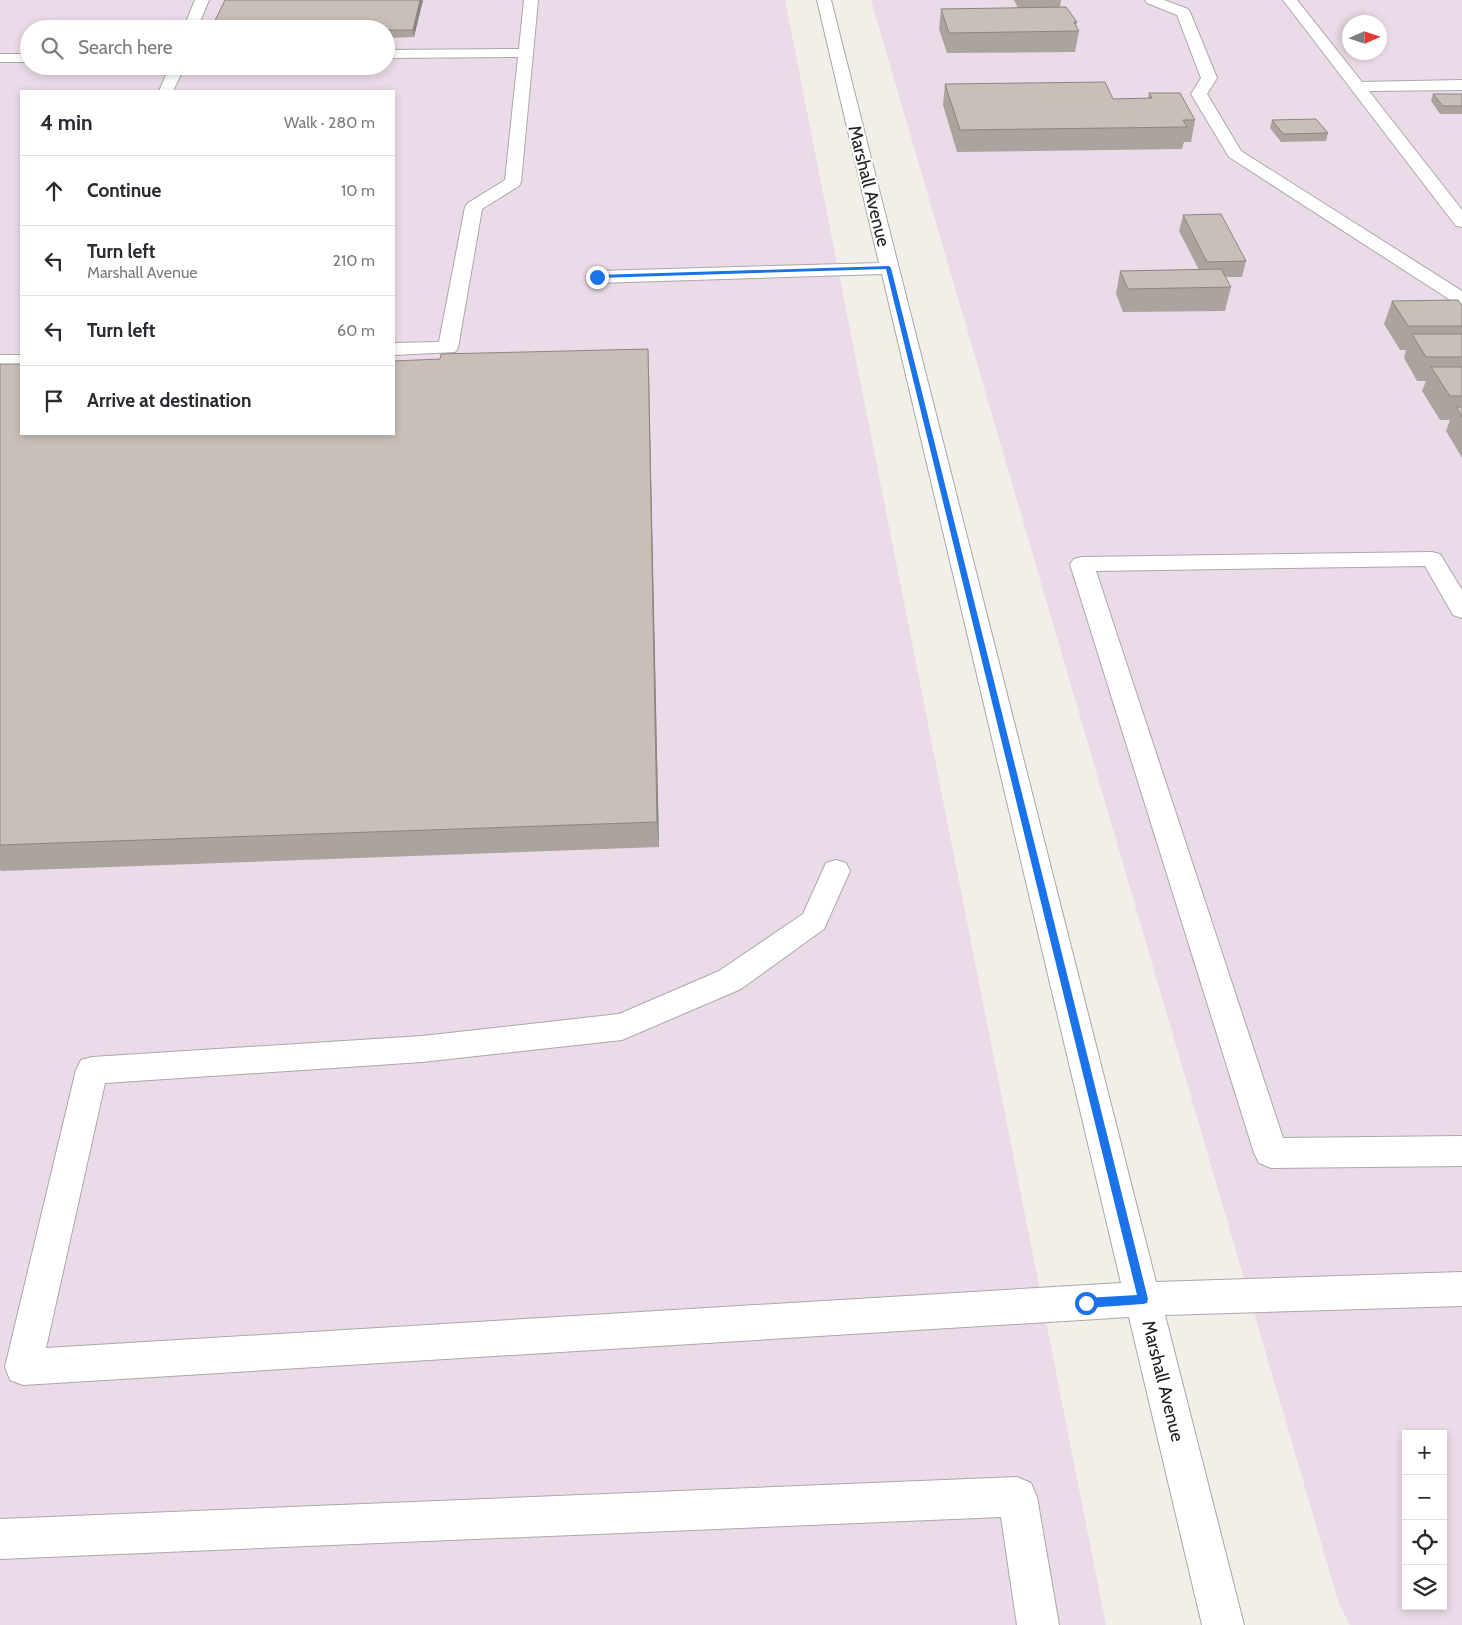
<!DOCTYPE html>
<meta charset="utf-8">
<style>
:root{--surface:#fff;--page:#f7f7f7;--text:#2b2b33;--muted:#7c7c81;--line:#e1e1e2}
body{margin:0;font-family:Cabin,sans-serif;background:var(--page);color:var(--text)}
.controls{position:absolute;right:15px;bottom:15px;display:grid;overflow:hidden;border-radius:0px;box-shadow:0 2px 8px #0003}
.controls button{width:45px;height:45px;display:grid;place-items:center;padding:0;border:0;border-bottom:1px solid var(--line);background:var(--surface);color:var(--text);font:25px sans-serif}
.compass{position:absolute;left:1342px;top:15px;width:45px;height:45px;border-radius:50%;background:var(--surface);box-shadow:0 2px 8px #0003;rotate:87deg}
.stop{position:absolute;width:15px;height:15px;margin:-11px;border:4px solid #1a73e8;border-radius:50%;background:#fff}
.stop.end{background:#1a73e8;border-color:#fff;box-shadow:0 1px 5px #0008}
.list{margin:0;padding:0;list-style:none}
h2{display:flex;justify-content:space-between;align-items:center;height:65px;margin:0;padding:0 20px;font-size:21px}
h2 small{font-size:16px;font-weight:400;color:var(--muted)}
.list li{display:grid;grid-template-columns:32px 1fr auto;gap:15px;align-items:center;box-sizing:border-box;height:70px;padding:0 20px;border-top:1px solid var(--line)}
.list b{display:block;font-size:19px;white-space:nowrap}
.list p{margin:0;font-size:16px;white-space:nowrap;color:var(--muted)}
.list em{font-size:16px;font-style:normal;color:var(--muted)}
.icon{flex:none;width:28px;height:28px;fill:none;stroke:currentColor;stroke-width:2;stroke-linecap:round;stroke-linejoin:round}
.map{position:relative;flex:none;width:1462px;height:1625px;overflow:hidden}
.search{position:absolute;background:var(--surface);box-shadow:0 2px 8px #0003;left:20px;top:20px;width:375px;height:55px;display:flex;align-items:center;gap:12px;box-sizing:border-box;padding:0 18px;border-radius:28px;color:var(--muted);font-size:19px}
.panel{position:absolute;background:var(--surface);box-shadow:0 2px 8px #0003;left:20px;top:90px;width:375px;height:345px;border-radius:0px}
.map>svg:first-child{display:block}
</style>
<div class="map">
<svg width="1462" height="1625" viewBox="0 0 1462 1625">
<rect width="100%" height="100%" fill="#f2efe9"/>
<path fill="#ebdbe8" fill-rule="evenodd" d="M0,0H785L1106,1625H0ZM29,29H386V66H29ZM21,91H394V434H21Z
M871,0H1462V1625H1350L1339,1604ZM1350,22H1380V52H1350ZM1406,1434H1443V1606H1406Z"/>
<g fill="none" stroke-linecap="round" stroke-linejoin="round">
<g stroke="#a9a9a9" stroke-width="2">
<path id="minor" d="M195,0H209L197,29H183Z
M524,0H538L521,182L519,186L482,209L458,348L455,352L394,355V343L439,342L465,207L468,203L505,180L518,57L386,58V50L519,49Z
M817,0H831L1156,1282L1462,1272V1306L1165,1315L1244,1625H1202L1129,1317L23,1385L10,1380L5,1367L76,1070L81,1060L92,1057L422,1036L619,1014L719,971L803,914L826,863L836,860L846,863L850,871L824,929L741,989L622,1040L422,1062L105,1083L46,1348L1121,1283L882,274L597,283L590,281L588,277L590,273L597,271L879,263Z
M1145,0H1164L1188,9L1190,12L1217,78L1207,94L1241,151L1462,291V305L1455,303L1229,157L1191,94L1201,78L1177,15L1147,3Z
M1283,0H1297L1362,82L1462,80V90L1369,91L1462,210V227L1456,226Z
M0,54H29V62H0Z
M170,66H185L173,91H159Z
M0,355H21V367H0Z
M1432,552L1440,554L1462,590V618L1453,615L1425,566L1096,571L1283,1138L1462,1136V1166L1271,1168L1259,1163L1254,1153L1070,564L1074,559L1082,557Z
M1017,1477L1031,1483L1037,1497L1059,1625H1017L1001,1517L0,1559V1519Z"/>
</g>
<use href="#minor" fill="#fff" fill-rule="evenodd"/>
</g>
<path fill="#aba49e" d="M423,0L414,37L386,38V29Z
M1014,0H1061L1060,8L1077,22L1076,26L1079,31L1075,52L947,53L939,29L941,9L1018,8Z
M945,84L1113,99L1148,98L1149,93L1195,120L1191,142H1184L1182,149L957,152L943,105Z
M1433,94H1462V114H1440L1431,101Z
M1272,120L1328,133L1326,141L1281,142L1270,128Z
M1183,215L1246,261L1242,277H1225L1231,287L1225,311L1123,312L1116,294L1120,271L1199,270L1179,231Z
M1392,301L1462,305V458L1446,431L1450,420H1440L1422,391L1426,381H1417L1404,358L1406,350H1400L1384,324Z
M648,349L659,847L1,871L0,869V364L21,434L440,359Z"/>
<path fill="#8b8681" d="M420,0H423L414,37L413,30Z
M648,349L649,373L659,847L657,822Z"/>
<path fill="#c7bfb8" stroke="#8b8681" d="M225,0H420L413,30H386V29H211Z
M1066,7L1077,22H1074L1079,31L949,33L941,9Z
M1105,82L1113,99L1152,98L1149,93H1180L1195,120H1183L1187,127L960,130L945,84Z
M1433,94H1462V106H1443Z
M1316,119L1328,133L1283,134L1272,120Z
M1221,214L1246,261L1207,262L1183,215Z
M1221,269L1231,287L1128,289L1120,271Z
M1458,300L1462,305V326H1408L1392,301Z
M1412,334H1462V357H1426Z
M648,349L657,822L0,845V364H21V434H394V361L440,359L441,354Z
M1431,367H1462V396H1450Z
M1456,407H1462V417Z"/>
<path fill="#1a73e8" d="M889,266L891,268L1148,1299L1147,1303L1143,1304L1086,1308L1082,1306L1081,1303L1082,1299L1086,1298L1137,1295L886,269L597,278L594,277L597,275Z"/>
<g text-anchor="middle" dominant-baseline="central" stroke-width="4.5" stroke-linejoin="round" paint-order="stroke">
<g font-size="18" fill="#222" stroke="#fff">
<text transform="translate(869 186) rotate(76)">Marshall Avenue</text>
<text transform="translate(1163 1381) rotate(76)">Marshall Avenue</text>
</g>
</g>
</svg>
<div class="controls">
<button>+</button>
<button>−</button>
<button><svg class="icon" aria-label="locate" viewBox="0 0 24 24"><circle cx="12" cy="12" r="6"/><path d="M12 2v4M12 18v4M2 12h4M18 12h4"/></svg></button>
<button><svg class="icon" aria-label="layers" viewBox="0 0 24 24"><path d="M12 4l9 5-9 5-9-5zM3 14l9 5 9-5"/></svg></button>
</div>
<svg class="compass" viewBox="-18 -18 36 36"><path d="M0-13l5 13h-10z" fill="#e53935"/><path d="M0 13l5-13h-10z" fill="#7c7c81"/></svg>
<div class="stop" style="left:1086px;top:1303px"></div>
<div class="stop end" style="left:597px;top:277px"></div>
<div class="search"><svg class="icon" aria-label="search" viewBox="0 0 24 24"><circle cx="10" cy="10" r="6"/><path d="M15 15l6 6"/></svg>Search here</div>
<section class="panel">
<h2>4 min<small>Walk · 280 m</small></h2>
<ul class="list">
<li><svg class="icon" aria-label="ahead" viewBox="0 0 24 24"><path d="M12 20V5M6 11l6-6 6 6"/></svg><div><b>Continue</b></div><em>10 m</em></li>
<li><svg class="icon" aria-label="left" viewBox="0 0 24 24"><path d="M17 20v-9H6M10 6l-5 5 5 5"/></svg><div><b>Turn left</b><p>Marshall Avenue</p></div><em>210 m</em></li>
<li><svg class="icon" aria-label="left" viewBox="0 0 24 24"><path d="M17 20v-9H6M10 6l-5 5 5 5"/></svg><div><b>Turn left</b></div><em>60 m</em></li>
<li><svg class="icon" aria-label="arrive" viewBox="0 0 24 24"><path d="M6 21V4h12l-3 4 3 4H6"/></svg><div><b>Arrive at destination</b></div></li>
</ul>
</section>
</div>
